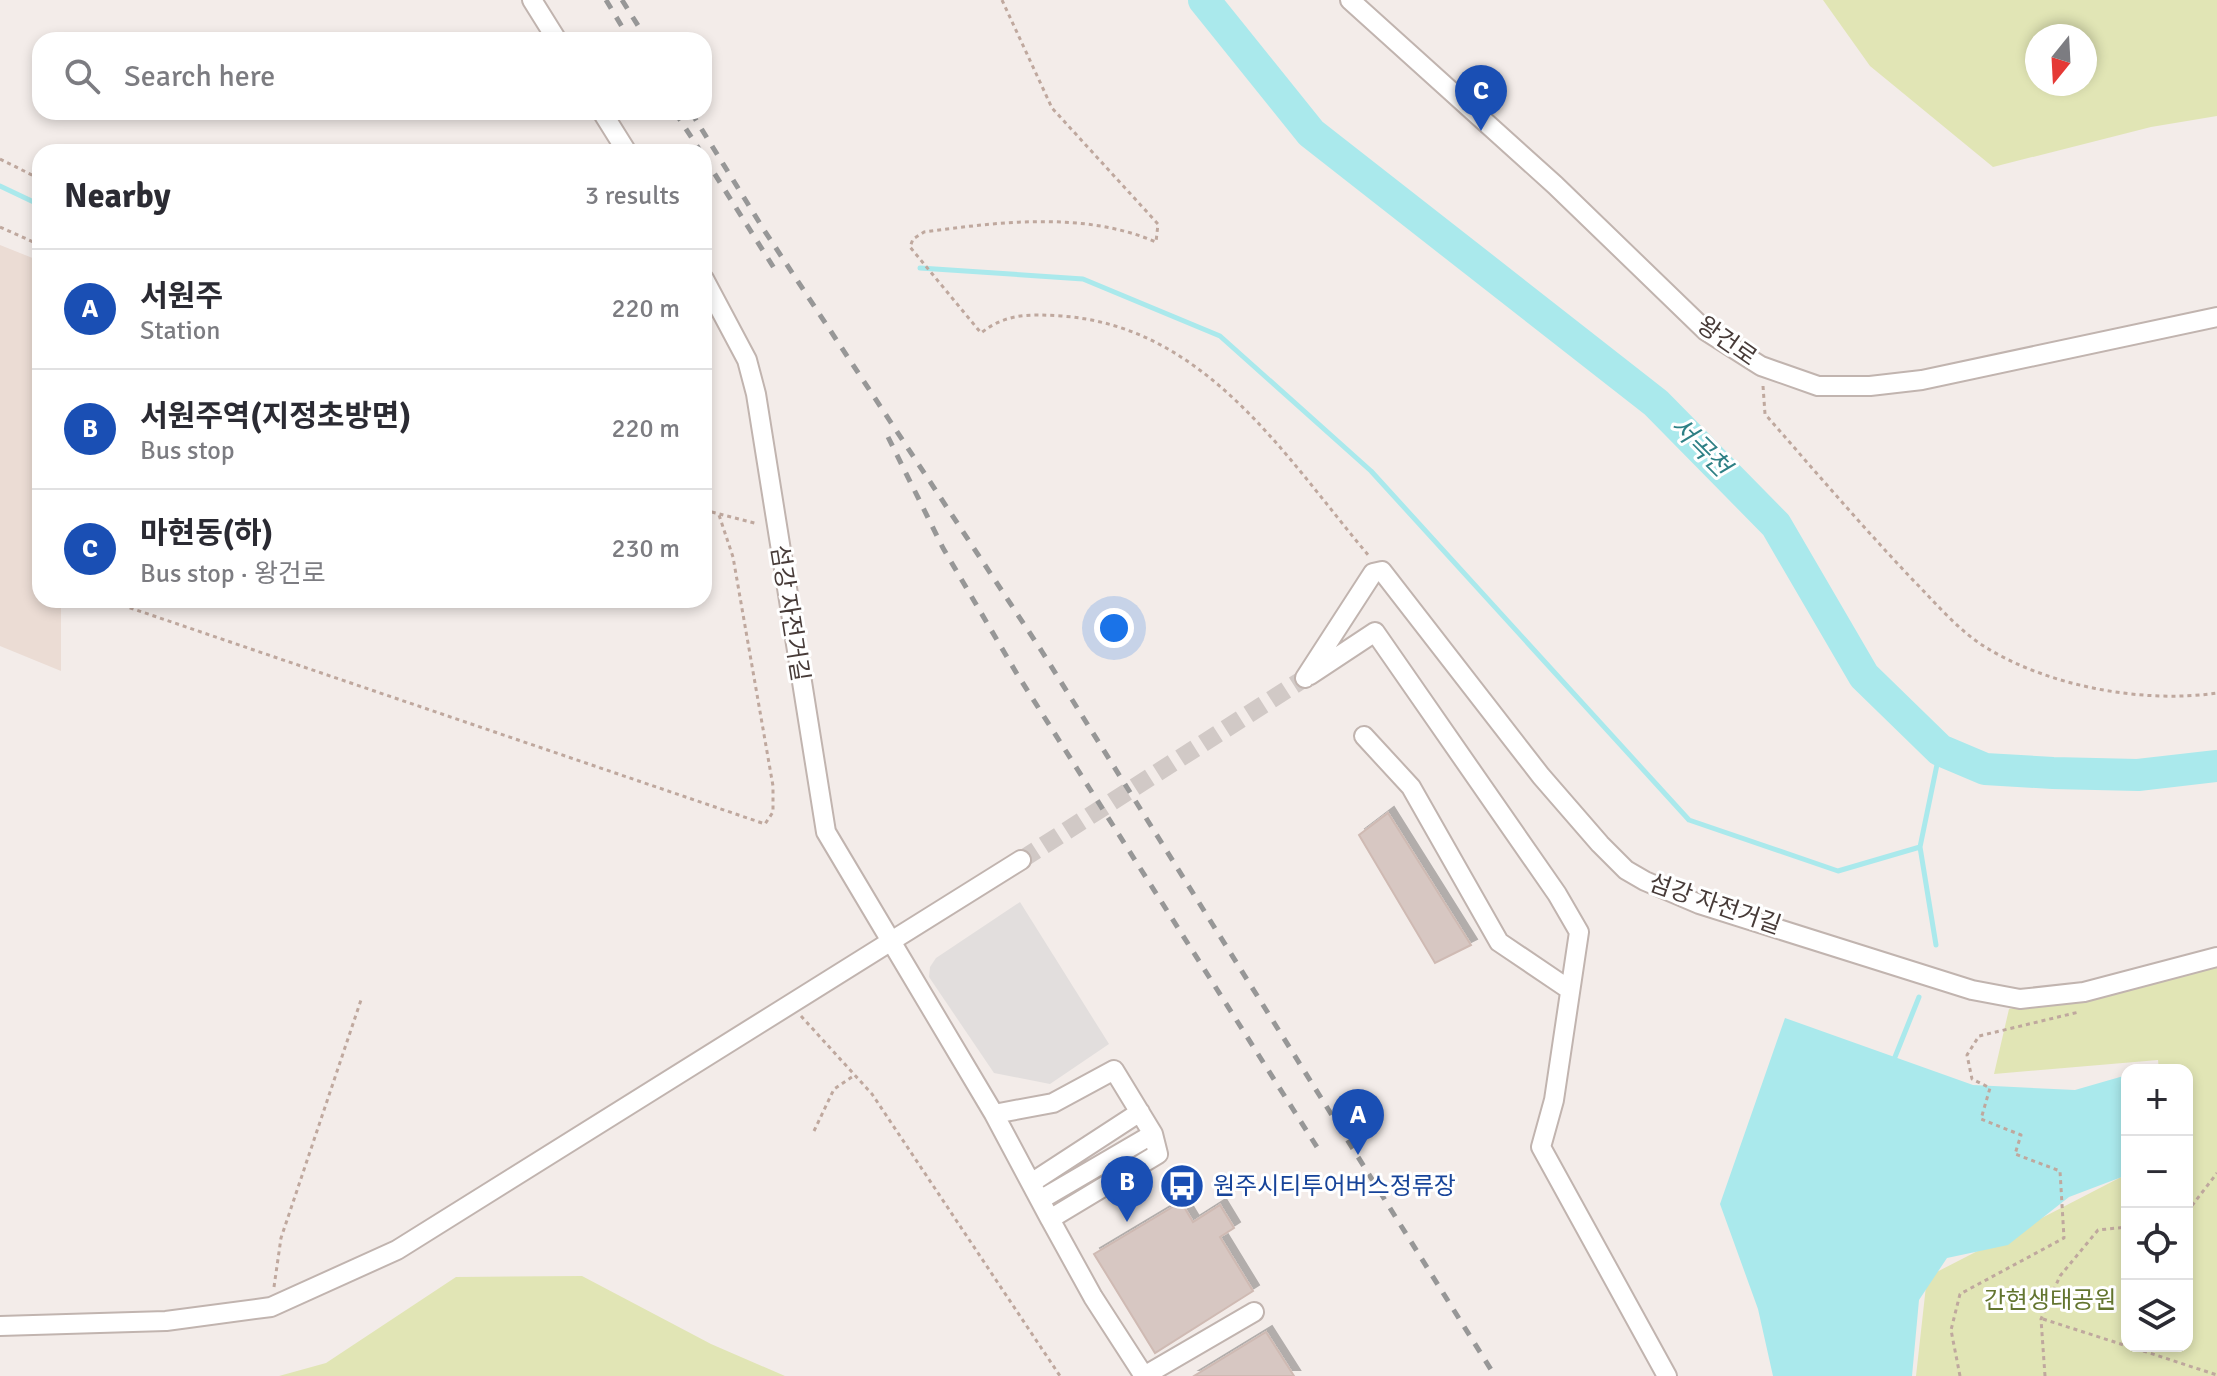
<!DOCTYPE html>
<meta charset="utf-8">
<style>
:root{--surface:#fff;--page:#f7f7f7;--text:#2b2b33;--muted:#7c7c81;--line:#e1e1e2;--accent:#111827}
body{margin:0;font-family:Signika,"Noto Sans KR",sans-serif;background:var(--page);color:var(--text)}
.controls{position:absolute;right:24px;bottom:24px;display:grid;overflow:hidden;border-radius:16px;box-shadow:0 4px 12px #0003}
.controls button{width:72px;height:72px;display:grid;place-items:center;padding:0;border:0;border-bottom:2px solid var(--line);background:var(--surface);color:var(--text);font:40px sans-serif}
.compass{position:absolute;left:2025px;top:24px;width:72px;height:72px;border-radius:50%;background:var(--surface);box-shadow:0 4px 12px #0003;rotate:198deg}
.you{position:absolute;left:1114px;top:628px;width:28px;height:28px;margin:-20px;border:6px solid #fff;border-radius:50%;background:#1a73e8;box-shadow:0 0 0 12px #1a73e833}
.badge{display:grid;place-items:center;width:52px;height:52px;border-radius:50%;background:var(--accent);color:#fff;font-size:26px;font-weight:700}
.pin{position:absolute;translate:-50% -66px;filter:drop-shadow(0 2px 4px #0008)}
.pin::after{content:'';position:absolute;top:42px;width:28px;height:24px;background:inherit;clip-path:polygon(0 0,100% 0,50% 100%)}
.list{margin:0;padding:0;list-style:none}
h2{display:flex;justify-content:space-between;align-items:center;height:104px;margin:0;padding:0 32px;font-size:34px}
h2 small{font-size:26px;font-weight:400;color:var(--muted)}
.list li{display:grid;grid-template-columns:52px 1fr auto;gap:24px;align-items:center;box-sizing:border-box;height:120px;padding:0 32px;border-top:2px solid var(--line)}
.list b{display:block;font-size:30px;white-space:nowrap}
.list p{margin:0;font-size:26px;white-space:nowrap;color:var(--muted)}
.list em{font-size:26px;font-style:normal;color:var(--muted)}
.icon{flex:none;width:44px;height:44px;fill:none;stroke:currentColor;stroke-width:2;stroke-linecap:round;stroke-linejoin:round}
.map{position:relative;flex:none;width:2217px;height:1376px;overflow:hidden}
.search{position:absolute;background:var(--surface);box-shadow:0 4px 12px #0003;left:32px;top:32px;width:680px;height:88px;display:flex;align-items:center;gap:20px;box-sizing:border-box;padding:0 28px;border-radius:24px;color:var(--muted);font-size:30px}
.panel{position:absolute;background:var(--surface);box-shadow:0 4px 12px #0003;left:32px;top:144px;width:680px;height:464px;border-radius:24px}
.map>svg:first-child{display:block}
</style>
<div class="map">
<svg width="2217" height="1376" viewBox="0 0 2217 1376">
<defs>
<filter id="shadow"><feDropShadow dx="6" dy="-6" stdDeviation="0" flood-color="#0004"/></filter>
</defs>
<rect width="100%" height="100%" fill="#f3ece9"/>
<path fill="#ebdcd4" d="M0,245L40,261V600H61V671L0,646Z"/>
<path fill="#e1e5b5" fill-rule="evenodd" d="M1823,0H2217V116L2151,127L1993,167L1870,66ZM2037,36H2085V84H2037Z
M2217,964V1376H1916L1927,1277L2127,1174V1346H2187V1070H2159L2158,1060L1994,1074L2009,1009L2095,993Z
M582,1276L711,1344L785,1376H279L326,1363L456,1277Z"/>
<path fill="#e2dedd" d="M1020,902L1109,1044L1050,1084L994,1073L929,977L930,967L936,958Z"/>
<path fill="#aae9ec" d="M1785,1018L1973,1085L2075,1090L2127,1075V1175L2069,1197L2008,1245L1947,1258L1919,1300L1912,1376H1773L1758,1309L1720,1204Z"/>
<g fill="none" stroke-linecap="round" stroke-linejoin="round">
<path stroke="#aae9ec" stroke-width="5" d="M0,186L40,205
M920,268L1083,279L1220,336L1371,471L1689,820L1838,871L1920,847L1940,750
M1920,847L1936,945
M1893,1062L1919,997"/>
<path stroke="#aae9ec" stroke-width="32" d="M1204,0L1311,133L1656,403L1776,525L1864,676L1940,750L1985,769L2053,773L2138,775L2217,766"/>
</g>
<path fill="#d7c7c2" stroke="#cfbab3" stroke-width="2" filter="url(#shadow)" d="M1388,813L1471,945L1435,963L1359,835Z
M1181,1202L1193,1222L1220,1205L1234,1228L1220,1237L1253,1291L1155,1353L1094,1254Z
M1266,1332L1294,1376H1194Z"/>
<g fill="none" stroke-linecap="round" stroke-linejoin="round">
<path stroke="#d1c9c6" stroke-width="18" stroke-dasharray="18 9" stroke-linecap="butt" d="M1021,860L1305,678"/>
<g stroke="#c1b4af" stroke-width="22">
<path id="minor" d="M532,0L557,40
M1350,0L1555,185L1706,331L1761,366L1818,386H1870L1922,380L2217,317
M602,112L627,152
M704,279L747,360L756,394L826,832L994,1114
M1310,675L1375,632L1557,894L1579,932L1554,1100L1541,1147L1667,1376
M1305,678L1373,573L1382,571L1541,776L1600,844L1626,870L1645,881L1699,904L1972,990L2020,999L2084,992L2217,957
M1364,736L1411,787L1499,942L1570,990
M1114,1070L1153,1134L1158,1154L1050,1219L994,1114L1053,1103Z
M1031,1183L1140,1112
M1040,1200L1153,1134
M1050,1219L1093,1297L1144,1376
M0,1326L166,1321L271,1307L397,1250L1021,860
M1144,1376L1254,1312"/>
</g>
<path stroke="#bfa89e" stroke-width="3" stroke-dasharray="4 4" stroke-linecap="butt" d="M1002,0L1052,108L1158,224L1156,242C1084,211 999,222 924,232L913,239L910,247L981,333C1006,313 1031,314 1061,316C1205,326 1284,455 1369,556
M0,159L40,179
M0,227L40,245
M1763,386L1765,414C1813,469 1861,525 1911,578C1934,601 1955,627 1982,645C2046,686 2142,704 2217,693
M704,510L758,524
M107,600L765,824L773,812V786L733,557L719,515
M801,1016L872,1094L1060,1376
M814,1131L834,1089L855,1075
M2187,1212L2217,1173
M274,1287L281,1238L361,1000
M2043,1319L2127,1346
M2128,1346L2217,1375
M1960,1376L1951,1330L1960,1294L2064,1238L2060,1171L2015,1154L2021,1135L1981,1119L1990,1088L1972,1079L1967,1055L1979,1036L2079,1012
M2045,1376L2041,1319L2060,1276L2098,1230L2127,1227"/>
<use href="#minor" stroke="#fff" stroke-width="18"/>
<path stroke="#979797" stroke-width="5" stroke-dasharray="10 10" stroke-linecap="butt" d="M606,0L630,40
M622,0L647,40
M675,112L701,152
M691,112L764,230L1041,650L1495,1376
M704,157L774,268
M888,437L943,548L1017,674L1322,1155"/>
</g>
<defs>
<g id="bus-disc" transform="scale(2.3)"><circle r="9.5" fill="#1a4fb4" stroke="#fff"/><path d="M-5-6H5V4H4V6H2V4H-2V6H-4V4H-5ZM-3.5-4V0h7V-4ZM-3.5 1.2v1.5H-2V1.2ZM2 1.2v1.5H3.5V1.2Z" fill="#fff"/></g>
</defs>
<g fill-rule="evenodd">
<use href="#bus-disc" x="1182" y="1186"/>
</g>
<g text-anchor="middle" dominant-baseline="central" stroke-width="6" stroke-linejoin="round" paint-order="stroke">
<g font-size="24" fill="#473b38" stroke="#fff">
<text transform="translate(1727 341) rotate(35)">왕건로</text>
<text transform="translate(790 613) rotate(81)">섬강 자전거길</text>
<text transform="translate(1715 904) rotate(19)">섬강 자전거길</text>
</g>
<g font-size="24" fill="#164399" stroke="#fff" text-anchor="start">
<text x="1213" y="1186">원주시티투어버스정류장</text>
</g>
<g font-size="24" fill="#63752f" stroke="#fff">
<text x="2050" y="1300">간현생태공원</text>
</g>
<g font-size="26" font-style="italic" fill="#2e8085" stroke="#fff">
<text transform="translate(1700 447) rotate(45)">서곡천</text>
</g>
</g>
</svg>
<div class="controls">
<button>+</button>
<button>−</button>
<button><svg class="icon" aria-label="locate" viewBox="0 0 24 24"><circle cx="12" cy="12" r="6"/><path d="M12 2v4M12 18v4M2 12h4M18 12h4"/></svg></button>
<button><svg class="icon" aria-label="layers" viewBox="0 0 24 24"><path d="M12 4l9 5-9 5-9-5zM3 14l9 5 9-5"/></svg></button>
</div>
<svg class="compass" viewBox="-18 -18 36 36"><path d="M0-13l5 13h-10z" fill="#e53935"/><path d="M0 13l5-13h-10z" fill="#7c7c81"/></svg>
<div class="you"></div>
<div class="pin badge" style="left:1358px;top:1155px;background:#1a4fb4">A</div>
<div class="pin badge" style="left:1127px;top:1222px;background:#1a4fb4">B</div>
<div class="pin badge" style="left:1481px;top:131px;background:#1a4fb4">C</div>
<div class="search"><svg class="icon" aria-label="search" viewBox="0 0 24 24"><circle cx="10" cy="10" r="6"/><path d="M15 15l6 6"/></svg>Search here</div>
<section class="panel">
<h2>Nearby<small>3 results</small></h2>
<ul class="list">
<li><span class="badge" style="background:#1a4fb4">A</span><div><b>서원주</b><p>Station</p></div><em>220 m</em></li>
<li><span class="badge" style="background:#1a4fb4">B</span><div><b>서원주역(지정초방면)</b><p>Bus stop</p></div><em>220 m</em></li>
<li><span class="badge" style="background:#1a4fb4">C</span><div><b>마현동(하)</b><p>Bus stop · 왕건로</p></div><em>230 m</em></li>
</ul>
</section>
</div>
